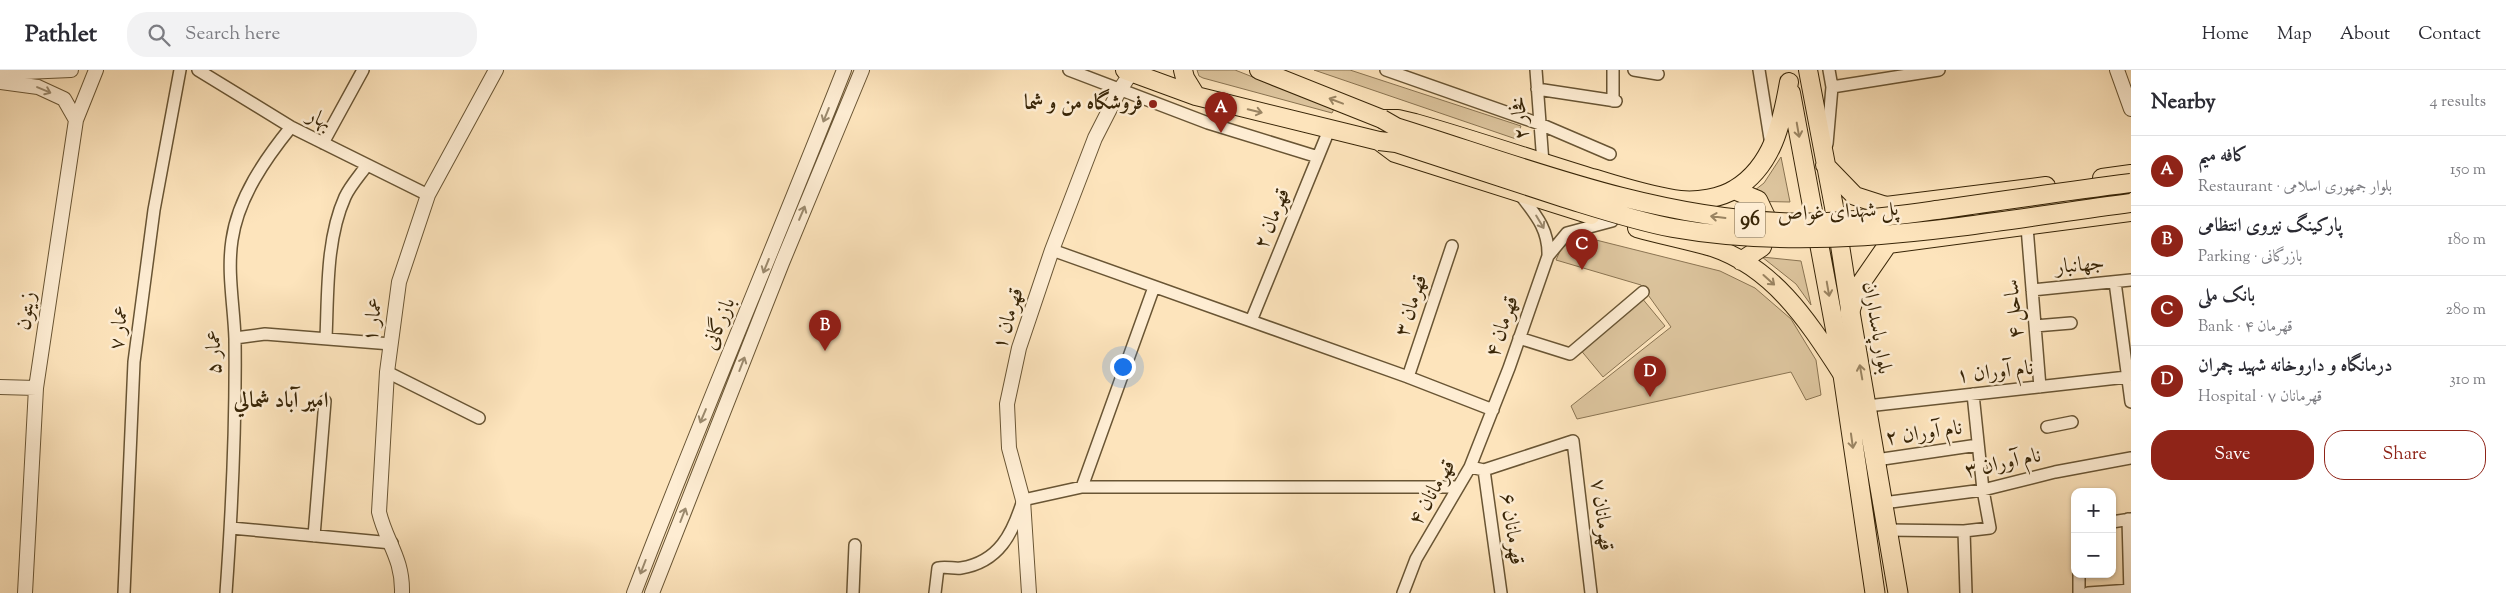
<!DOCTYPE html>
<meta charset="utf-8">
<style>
:root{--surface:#fff;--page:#f2f2f3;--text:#2b2b33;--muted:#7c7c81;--line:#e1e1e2;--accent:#8f2418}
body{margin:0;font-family:"Sorts Mill Goudy",Amiri,serif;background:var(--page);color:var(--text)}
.controls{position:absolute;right:15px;bottom:15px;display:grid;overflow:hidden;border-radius:10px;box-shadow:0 1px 4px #0004}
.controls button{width:45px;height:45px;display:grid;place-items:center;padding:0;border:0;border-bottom:1px solid var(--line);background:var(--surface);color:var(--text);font:25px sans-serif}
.you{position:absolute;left:1122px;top:296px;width:18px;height:18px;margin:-12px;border:4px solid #fff;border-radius:50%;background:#1a73e8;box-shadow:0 0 0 8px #1a73e833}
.badge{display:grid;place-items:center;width:32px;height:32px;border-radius:50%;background:var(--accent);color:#fff;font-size:16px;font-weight:700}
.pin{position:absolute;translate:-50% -41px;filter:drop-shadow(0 1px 2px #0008)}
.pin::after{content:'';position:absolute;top:26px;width:18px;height:15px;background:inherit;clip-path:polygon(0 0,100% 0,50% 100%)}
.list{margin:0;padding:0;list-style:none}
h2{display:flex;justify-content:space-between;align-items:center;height:65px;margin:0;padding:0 20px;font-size:21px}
h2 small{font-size:16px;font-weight:400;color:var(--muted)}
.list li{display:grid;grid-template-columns:32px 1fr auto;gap:15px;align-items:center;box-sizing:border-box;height:70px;padding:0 20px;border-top:1px solid var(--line)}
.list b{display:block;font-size:19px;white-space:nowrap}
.list p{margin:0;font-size:16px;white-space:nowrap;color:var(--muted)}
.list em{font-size:16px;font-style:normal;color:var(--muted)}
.actions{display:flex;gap:10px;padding:15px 20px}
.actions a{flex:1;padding:11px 0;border:1px solid var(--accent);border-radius:20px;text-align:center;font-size:18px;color:var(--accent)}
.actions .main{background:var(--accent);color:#fff}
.icon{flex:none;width:28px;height:28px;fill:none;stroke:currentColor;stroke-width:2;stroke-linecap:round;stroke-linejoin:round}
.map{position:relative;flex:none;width:2131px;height:523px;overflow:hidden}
header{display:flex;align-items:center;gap:30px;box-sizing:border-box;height:70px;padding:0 25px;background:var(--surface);border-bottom:1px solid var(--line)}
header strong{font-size:24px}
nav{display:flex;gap:28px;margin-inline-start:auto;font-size:18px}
.search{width:350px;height:45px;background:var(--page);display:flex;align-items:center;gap:12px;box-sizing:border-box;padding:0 18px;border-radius:20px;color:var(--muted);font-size:19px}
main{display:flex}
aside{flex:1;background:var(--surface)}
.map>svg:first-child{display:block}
</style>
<header>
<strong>Pathlet</strong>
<div class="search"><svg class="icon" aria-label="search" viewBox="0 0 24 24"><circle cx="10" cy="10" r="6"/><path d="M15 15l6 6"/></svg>Search here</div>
<nav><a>Home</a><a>Map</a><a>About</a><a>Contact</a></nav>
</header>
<main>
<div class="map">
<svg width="2131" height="523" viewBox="0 0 2131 523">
<rect width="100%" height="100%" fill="#fde4bc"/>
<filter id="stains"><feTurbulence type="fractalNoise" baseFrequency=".004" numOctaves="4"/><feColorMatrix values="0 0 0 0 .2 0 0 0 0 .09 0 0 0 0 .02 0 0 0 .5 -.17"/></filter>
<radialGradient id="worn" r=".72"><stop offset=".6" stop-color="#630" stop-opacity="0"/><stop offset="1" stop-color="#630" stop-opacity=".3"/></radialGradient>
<path fill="#dcc49d" stroke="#8a7452" d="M1197,0H1235L1334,39L1332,43L1203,8L1199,6Z
M1314,0H1350L1521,56L1516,69Z
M1781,87L1790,132L1741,131L1764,113Z
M1575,169H1592L1720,201L1755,218L1791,249L1816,290L1821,325L1806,330L1791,302L1577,349L1571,336L1671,257L1641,215L1556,190L1561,179Z
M1762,187L1801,191L1811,235L1796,214Z
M1641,227L1665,256L1603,307L1579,278Z"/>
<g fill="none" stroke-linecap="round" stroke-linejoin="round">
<g stroke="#695534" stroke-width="14">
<path id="minor" d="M198,0L291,57L428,125
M1069,0L1208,53L1318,87
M1386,0L1540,54L1610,84
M1536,0L1543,93
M1613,0V31
M1634,0L1658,4
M1759,0L1771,75
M1829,0L1832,17L1939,0
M1537,19L1616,31
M323,73L363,0
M1827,74L1832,17
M1519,123C1535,144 1549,159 1548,186
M2027,157L2040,317
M1052,180L1408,307L1493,340
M2115,212L2131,332
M2032,220L2131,210
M1251,251L1329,60
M2035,256L2071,253
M235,268L265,264L391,274
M326,268C328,223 326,169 345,127C350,116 360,105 367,95
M1519,268L1570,284L1643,222
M387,302L479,348
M1408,307L1452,176
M1867,336L2127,307
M2047,357L2072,352
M1876,390L1978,375
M1470,397L1484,400L1573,371L1591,523
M1484,400L1501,523
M1082,417L1154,217
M1883,433L1983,420L2055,402L2131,388
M2128,449L2130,523
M2112,452L2131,449
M231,458L392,473
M1887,460L1964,461L1990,458L1983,420L1973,324
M1964,461L1966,523
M314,466L325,331
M2079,504V523
M124,523L134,292L154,140L180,0
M226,523C232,439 236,353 235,269C234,236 227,203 232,170C238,128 265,89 291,57
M853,523L855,475
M935,523L938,498C946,496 954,499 961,498C999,492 1013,463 1023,430L1082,417H1458
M1403,523L1416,489L1470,397L1509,298L1548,186L1567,163L1612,151
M2088,523L2131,520"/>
</g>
<g stroke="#695534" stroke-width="16">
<path id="tertiary" d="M2117,0L2131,39
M1,3L71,0
M0,12L38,17L64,29L76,50
M0,317L36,318
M25,523L36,318L76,50L96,0
M402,523C403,488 386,472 379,442L387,302L399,212L428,125L496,0
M634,523C701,348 775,175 844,0
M652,523L782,193L862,0
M1029,523L1023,430L1009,378L1007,334L1019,278L1052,180L1095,68L1119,21L1131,3"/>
</g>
<g stroke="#382507" stroke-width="20">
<path id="primary" d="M1125,0L1196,26L1379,71L1395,83L1591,145
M1183,0L1185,8L1196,26
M1259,0L1382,49H1398L1415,53C1475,70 1533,90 1592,108C1621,116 1650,126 1680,130C1697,132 1721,128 1735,119C1773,96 1782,52 1789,12
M1808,0L1834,137L1850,239
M1791,23L1842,297
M1825,95L1855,126L1886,136L2046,116
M2102,108L2131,104
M1734,120L1758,130L1769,153L1762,177L1741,191
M1637,158C1662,165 1687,170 1712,177C1775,198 1809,253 1843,305
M1850,242L1859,216L1888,174L2131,142"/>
</g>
<g stroke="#382507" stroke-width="21">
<path id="trunk" d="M1850,242L1898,523
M1843,305L1875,523"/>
</g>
<use href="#minor" stroke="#feedd3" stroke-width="11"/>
<use href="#tertiary" stroke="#feedd3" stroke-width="14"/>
<use href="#primary" stroke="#fde4bc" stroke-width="18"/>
<use href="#trunk" stroke="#fde4bc" stroke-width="19"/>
<g stroke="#382507" stroke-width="20" stroke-linecap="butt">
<path id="primary-bridge" d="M1382,49L1396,57C1521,96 1646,146 1779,152C1832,155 1892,146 1944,139C2006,130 2069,121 2131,113
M1379,71L1396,73C1452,91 1508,110 1564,128C1600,139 1636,151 1673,158C1826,185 1979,153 2131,133"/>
</g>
<use href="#primary-bridge" stroke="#fde4bc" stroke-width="18"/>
</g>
<defs><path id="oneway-shaft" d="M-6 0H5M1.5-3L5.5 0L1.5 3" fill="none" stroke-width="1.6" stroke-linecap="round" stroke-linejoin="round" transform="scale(1.25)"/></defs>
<g stroke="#9b896d">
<use href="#oneway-shaft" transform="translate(44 20) rotate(23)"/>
<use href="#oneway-shaft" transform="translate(826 45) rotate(112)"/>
<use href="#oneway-shaft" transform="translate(802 143) rotate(-67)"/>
<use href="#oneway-shaft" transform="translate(1540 152) rotate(59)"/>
<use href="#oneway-shaft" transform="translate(766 196) rotate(112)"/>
<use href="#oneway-shaft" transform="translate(742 294) rotate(-69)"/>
<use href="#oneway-shaft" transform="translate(703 346) rotate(113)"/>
<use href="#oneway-shaft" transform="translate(683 445) rotate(-69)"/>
<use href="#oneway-shaft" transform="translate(643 497) rotate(111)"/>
</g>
<g stroke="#9a8462">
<use href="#oneway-shaft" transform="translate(1336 31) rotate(-159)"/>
<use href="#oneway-shaft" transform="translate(1255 41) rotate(14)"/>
<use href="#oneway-shaft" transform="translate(1798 60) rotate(80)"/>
<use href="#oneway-shaft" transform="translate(1718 147) rotate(-173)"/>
<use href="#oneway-shaft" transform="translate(1769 210) rotate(42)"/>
<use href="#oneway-shaft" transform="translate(1828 219) rotate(80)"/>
<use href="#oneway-shaft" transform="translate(1861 302) rotate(-100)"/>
<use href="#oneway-shaft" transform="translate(1852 371) rotate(82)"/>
</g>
<circle fill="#8f2418" stroke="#feedd3" stroke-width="2" cx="1153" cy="34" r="5"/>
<g text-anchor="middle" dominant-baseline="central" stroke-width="5" stroke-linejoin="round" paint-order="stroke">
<rect fill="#feedd3" stroke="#736144" stroke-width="1" x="1735" y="132.5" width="30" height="35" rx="4"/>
<g font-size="20" font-weight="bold" fill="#382507">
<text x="1750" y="150">96</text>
</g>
<g font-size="21" font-weight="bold" fill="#382507" stroke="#feedd3" text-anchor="end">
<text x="1143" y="34">فروشگاه من و شما</text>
</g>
<g font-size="21" fill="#382507" stroke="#feedd3">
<text transform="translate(1521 48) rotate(-95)">فخار ۲</text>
<text transform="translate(319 50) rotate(27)">بهار</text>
<text transform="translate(1838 143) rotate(-3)">پل شهدای غواص</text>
<text transform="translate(1273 149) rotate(-68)">قهرمان ۲</text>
<text transform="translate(2080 196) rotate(-5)">جهانبار</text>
<text transform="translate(1412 236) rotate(-72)">قهرمان ۳</text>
<text transform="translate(2015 239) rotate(-95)">ساحل ۴</text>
<text transform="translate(27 241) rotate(-82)">زیتون</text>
<text transform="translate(1009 249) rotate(-73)">قهرمان ۱</text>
<text transform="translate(374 250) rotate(-82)">عمار ۱</text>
<text transform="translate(720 254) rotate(-68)">بازرگانی</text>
<text transform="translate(1503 257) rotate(-71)">قهرمان ۴</text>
<text transform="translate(120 258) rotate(-83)">عمار ۷</text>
<text transform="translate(1876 258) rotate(80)">بلوار پاسداران</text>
<text transform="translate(215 282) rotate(-90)">عمار ۵</text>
<text transform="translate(1995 303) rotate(-6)">نام آوران ۱</text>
<text transform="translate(1924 364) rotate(-8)">نام آوران ۲</text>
<text transform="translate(2003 394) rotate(-12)">نام آوران ۳</text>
<text transform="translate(1433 423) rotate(-60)">قهرمانان ۴</text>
<text transform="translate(1601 445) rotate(83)">قهرمانان ۷</text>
<text transform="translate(1511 459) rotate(82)">قهرمانان ۶</text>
</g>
<g font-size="22" font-weight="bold" fill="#382507" stroke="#feedd3">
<text x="281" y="332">امیر آباد شمالي</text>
</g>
</g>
<rect width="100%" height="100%" filter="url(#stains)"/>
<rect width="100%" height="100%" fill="url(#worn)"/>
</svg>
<div class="controls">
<button>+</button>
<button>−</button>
</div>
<div class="you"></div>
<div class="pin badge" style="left:1221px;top:63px">A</div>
<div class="pin badge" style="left:825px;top:281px">B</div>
<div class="pin badge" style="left:1582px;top:200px">C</div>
<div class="pin badge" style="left:1650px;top:327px">D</div>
</div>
<aside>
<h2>Nearby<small>4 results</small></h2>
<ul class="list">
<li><span class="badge">A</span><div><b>کافه میم</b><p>Restaurant · بلوار جمهوری اسلامی</p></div><em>150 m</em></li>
<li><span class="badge">B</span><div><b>پارکینگ نیروی انتظامی</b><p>Parking · بازرگانی</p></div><em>180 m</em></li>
<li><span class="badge">C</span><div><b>بانک ملی</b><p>Bank · قهرمان ۴</p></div><em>280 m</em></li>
<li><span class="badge">D</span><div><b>درمانگاه و داروخانه شهید چمران</b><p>Hospital · قهرمانان ۷</p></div><em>310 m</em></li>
</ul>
<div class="actions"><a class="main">Save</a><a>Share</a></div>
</aside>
</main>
